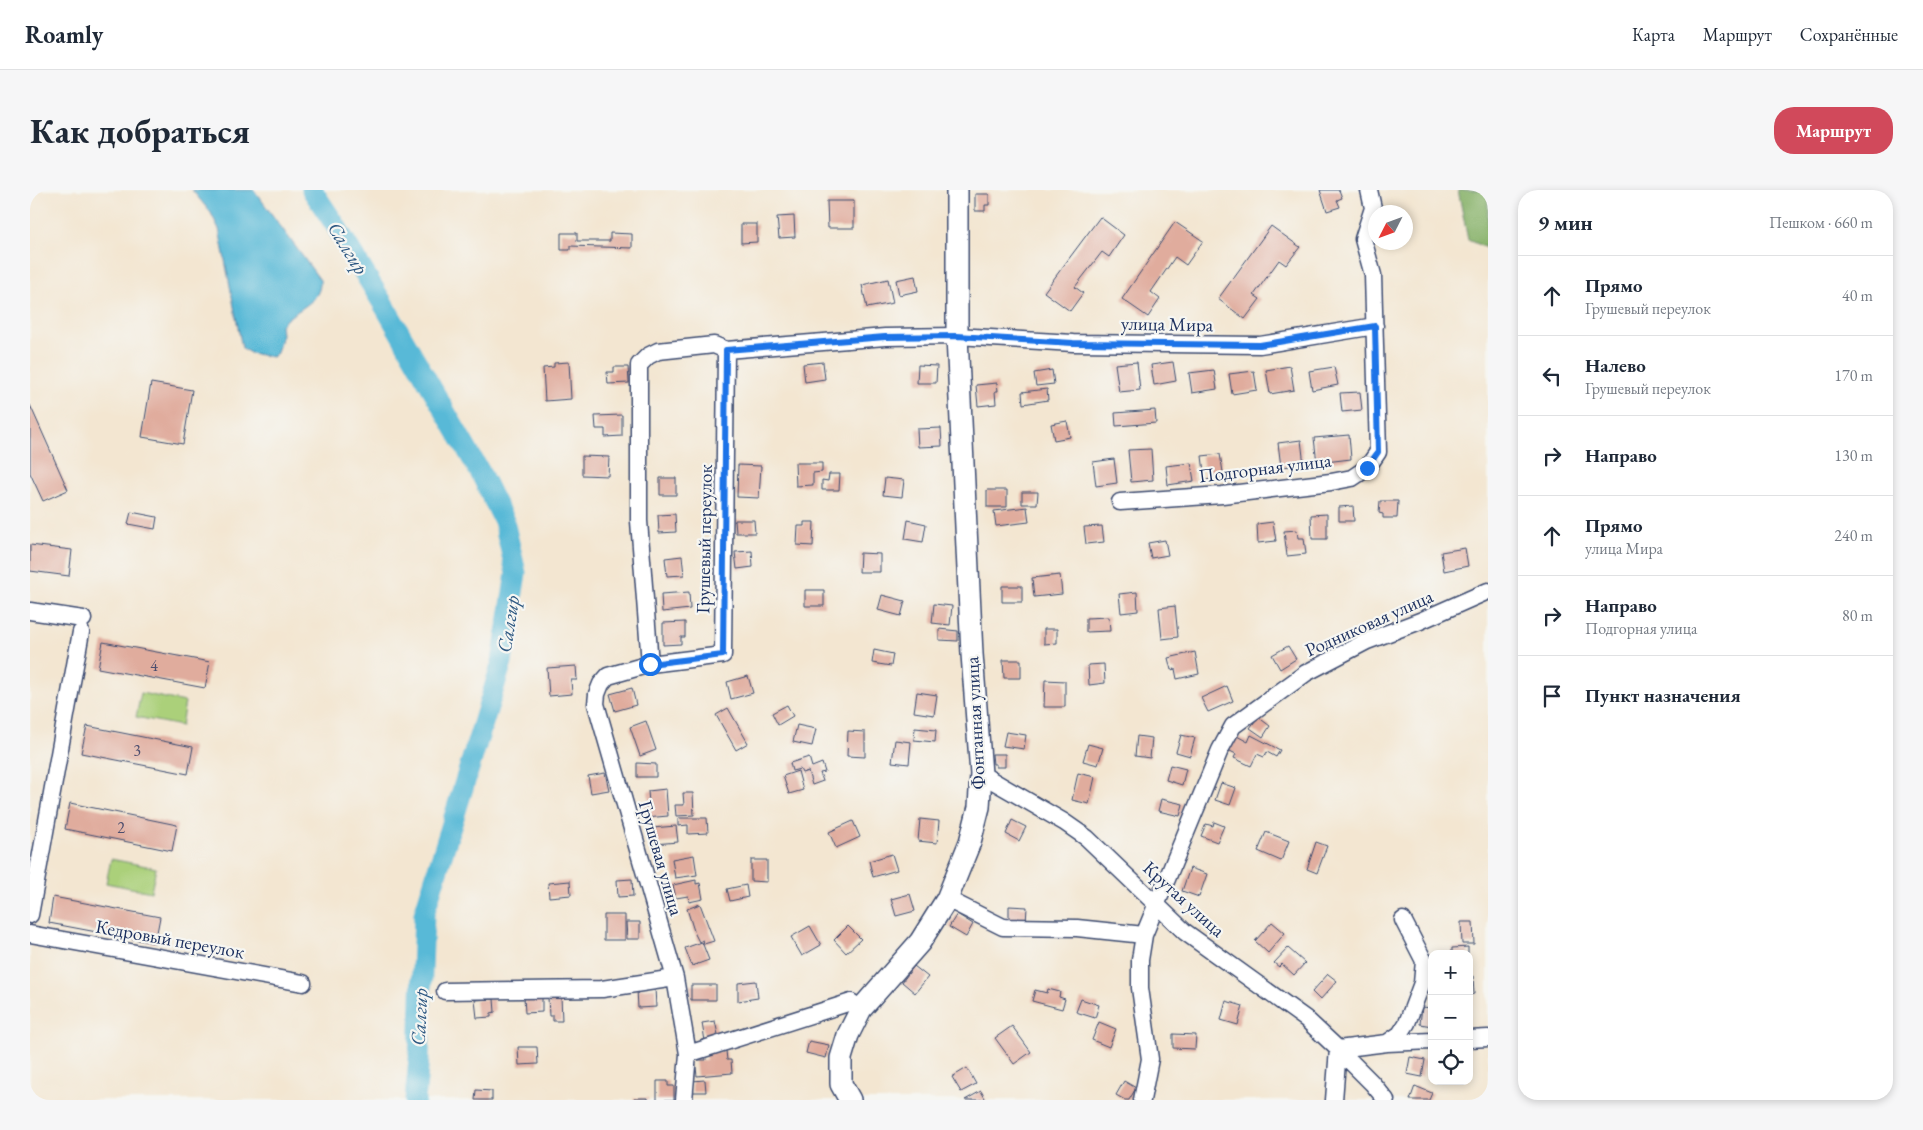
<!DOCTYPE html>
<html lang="ru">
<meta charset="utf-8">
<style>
:root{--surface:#fff;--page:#f6f6f7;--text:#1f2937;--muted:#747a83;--line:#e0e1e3;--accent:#d1495b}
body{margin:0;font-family:"EB Garamond",serif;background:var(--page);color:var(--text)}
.controls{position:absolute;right:15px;bottom:15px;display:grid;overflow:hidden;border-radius:10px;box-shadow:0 2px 8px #0003}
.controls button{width:45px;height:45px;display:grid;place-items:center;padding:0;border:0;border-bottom:1px solid var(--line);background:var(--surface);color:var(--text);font:25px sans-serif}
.compass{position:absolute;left:1338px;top:15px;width:45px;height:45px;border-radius:50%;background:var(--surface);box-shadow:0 2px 8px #0003;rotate:228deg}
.stop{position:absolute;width:15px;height:15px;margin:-11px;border:4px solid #1a73e8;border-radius:50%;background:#fff}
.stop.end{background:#1a73e8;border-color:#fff;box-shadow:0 1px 5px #0008}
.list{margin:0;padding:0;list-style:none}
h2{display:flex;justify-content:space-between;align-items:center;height:65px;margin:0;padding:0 20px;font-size:21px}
h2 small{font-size:16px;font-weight:400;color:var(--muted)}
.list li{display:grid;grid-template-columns:32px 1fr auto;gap:15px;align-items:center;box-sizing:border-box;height:80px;padding:0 20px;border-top:1px solid var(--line)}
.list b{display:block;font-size:19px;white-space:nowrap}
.list p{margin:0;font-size:16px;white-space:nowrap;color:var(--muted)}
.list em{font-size:16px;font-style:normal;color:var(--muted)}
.icon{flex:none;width:28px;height:28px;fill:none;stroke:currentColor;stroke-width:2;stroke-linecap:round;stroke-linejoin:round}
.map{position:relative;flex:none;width:1458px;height:910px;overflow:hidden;border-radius:20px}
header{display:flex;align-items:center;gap:30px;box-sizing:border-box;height:70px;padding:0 25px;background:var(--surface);border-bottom:1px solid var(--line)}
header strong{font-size:24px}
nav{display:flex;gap:28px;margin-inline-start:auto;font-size:18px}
.intro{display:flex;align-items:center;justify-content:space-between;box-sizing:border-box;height:120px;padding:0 30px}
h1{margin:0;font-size:35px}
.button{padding:12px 22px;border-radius:20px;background:var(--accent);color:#fff;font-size:18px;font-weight:700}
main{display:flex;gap:30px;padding:0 30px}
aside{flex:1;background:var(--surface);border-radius:20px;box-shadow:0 2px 8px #0003}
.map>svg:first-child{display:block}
</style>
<header>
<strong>Roamly</strong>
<nav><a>Карта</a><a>Маршрут</a><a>Сохранённые</a></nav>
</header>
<div class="intro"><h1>Как добраться</h1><a class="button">Маршрут</a></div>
<main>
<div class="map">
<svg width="1458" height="910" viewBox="0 0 1458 910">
<rect width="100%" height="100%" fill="#f6f6f2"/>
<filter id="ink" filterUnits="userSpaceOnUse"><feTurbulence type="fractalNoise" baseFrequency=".02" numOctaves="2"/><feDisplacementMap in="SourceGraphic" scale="10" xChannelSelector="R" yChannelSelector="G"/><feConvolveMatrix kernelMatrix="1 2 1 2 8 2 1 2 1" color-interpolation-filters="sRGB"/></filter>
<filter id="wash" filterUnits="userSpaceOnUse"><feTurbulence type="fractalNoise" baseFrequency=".0096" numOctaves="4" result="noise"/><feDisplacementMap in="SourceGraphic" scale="20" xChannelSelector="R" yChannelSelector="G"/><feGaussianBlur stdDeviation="1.12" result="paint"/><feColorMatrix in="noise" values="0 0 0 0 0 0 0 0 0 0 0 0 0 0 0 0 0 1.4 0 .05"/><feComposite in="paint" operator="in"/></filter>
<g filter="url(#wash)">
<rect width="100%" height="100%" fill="#f3e6d1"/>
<path fill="#abd07a" stroke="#63806c" d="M111,503L155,512L151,536L106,527Z
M81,669L126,678L121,702L76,693Z"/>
<path fill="#88b26a" stroke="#527064" d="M1428,0H1458V59L1438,50Z"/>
<path fill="#58b9d7" stroke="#3a749a" d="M162,0H224L290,90C292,114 265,118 251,135L252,145L247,163L242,167L220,163L212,158L189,39L181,23Z"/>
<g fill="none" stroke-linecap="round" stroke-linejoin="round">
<path stroke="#58b9d7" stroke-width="21" d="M282,0L304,33L355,117L451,284L474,331L486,383L472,472L394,724L389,869L385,910"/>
</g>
<g id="blocks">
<path fill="#e0ac9d" d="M1290,0H1309L1312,8L1307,10L1310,17L1297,21Z
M945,4H959V15H955V21H945Z
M797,11H824V38H798Z
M764,26L765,47L749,48L747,27Z
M1070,27L1094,45L1079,67L1072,62L1045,97L1053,103L1040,121L1014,102Z
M1145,32L1173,51L1156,75L1145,67L1121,102L1130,109L1118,127L1092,109Z
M711,34H727V52L711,53Z
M1241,36L1270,57L1256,75L1249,70L1224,105L1230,109L1215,129L1188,109Z
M531,43H547V51H580V43L602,44V58L540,56V60H531Z
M885,86L888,101L869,105L866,90Z
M858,89L863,113L837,118L832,95Z
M539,172L541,209L515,211L513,178L524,177V173Z
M793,172L795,189L775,192L773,174Z
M1107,172L1110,200L1089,202L1085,174Z
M1143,172L1146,191L1124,195L1121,175Z
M888,175L907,176L906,193H887Z
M1260,176L1264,200L1240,204L1236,180Z
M584,177H598L599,193L578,194L577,182H584Z
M1304,177L1308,195L1282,200L1279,181Z
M1022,180L1024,194L1006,196L1004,183Z
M1184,180L1187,199L1162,203L1159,183Z
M1224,181L1227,200L1202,204L1199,184Z
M121,193L162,200L153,254L112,247Z
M967,193L968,201H965L966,214L948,216L946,195Z
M1017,199L1018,210L993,214L992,202Z
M1330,202L1332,220L1312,222L1310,203Z
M0,215L38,300L13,311L0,283Z
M1125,220L1126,233L1086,236L1085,223Z
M592,225V246L575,247V239H566L565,226Z
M1037,231L1040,247L1024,250L1021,234Z
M911,238L912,256L888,257L887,239Z
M1319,245L1321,269L1287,273L1284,248Z
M1271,250L1274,275L1251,277L1248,253Z
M1121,259L1123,290L1101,292L1098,260Z
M1190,264L1194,288L1175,290L1172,266Z
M552,266L579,267L578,286L552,285Z
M1084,269L1087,293L1066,296L1063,272Z
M765,273H792V282L783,283V295L766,296Z
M1161,273L1164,291L1138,295L1136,276Z
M708,275L731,276L729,308L707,307Z
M799,284H810L809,300H792V290L798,291Z
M630,288H646V305H630Z
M855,288L874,290L872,307L853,305Z
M957,300H977V317H957Z
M992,302H1008L1007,314H992Z
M1350,311H1368L1367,328H1353V324L1349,323Z
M1323,316L1324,331H1309V317Z
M997,317L999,332L966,336L964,321Z
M101,322L127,327L125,339L98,334Z
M645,324L646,342L629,343L628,325Z
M1297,324V349H1282L1281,325Z
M705,330H724L725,343H706Z
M878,330L896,334L893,352L875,349Z
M774,332H784L783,356L767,355L768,336H774Z
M1243,332L1246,351L1228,353L1227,334Z
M1072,336L1074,352L1056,354L1054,337Z
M1267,340L1268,348H1274L1276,364L1257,366L1254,341Z
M1135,350L1138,365L1121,368L1118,353Z
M0,355L42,360L39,386L0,381Z
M1435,358L1438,376L1414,381L1411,362Z
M722,361L723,377L707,379L705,362Z
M830,363L850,364V382H829Z
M652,366L654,385L637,386L635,368Z
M1030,385L1032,404L1004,407L1002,388Z
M972,396H992V412H972Z
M775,400H794V416H775Z
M659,402L660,419L632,422L631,404Z
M1107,402L1108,421L1091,423L1089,404Z
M852,405L875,411L871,426L848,420Z
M904,414L922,416L920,435L902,433Z
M1145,416L1148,447L1132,449L1129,418Z
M1079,427L1080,441L1056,442V428Z
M655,432V447H651V454L633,455V433Z
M909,439L928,441V451L909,450Z
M1014,439H1027V453L1014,454Z
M73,452L180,472L175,498L68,478Z
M1258,456L1266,469L1250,479L1242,465Z
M844,460L863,464L861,476L842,473Z
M1165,462L1169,484L1147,489L1145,479L1141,480L1138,468Z
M973,470H991V488H974Z
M1074,474L1075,493L1059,495L1058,475Z
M546,476L547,490H541L542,504L519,506L517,478Z
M718,486L723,503L701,509L697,492Z
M1015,490L1035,491V517H1014Z
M1197,496L1203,511L1178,522L1171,508Z
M602,498L606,515L585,521L580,504Z
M887,502L907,505L904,525L884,522Z
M757,515L763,526L748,535L742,523Z
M698,518L718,553L706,560L686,525Z
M1228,527L1240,536L1233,547L1220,538Z
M616,531L626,560L610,566L600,537Z
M767,535L786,539L782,556L763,552Z
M57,536L163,557L158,584L51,563Z
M885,538L906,540L905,552L884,550Z
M818,541L835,542V567L817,566Z
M976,542L996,545L994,559L973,556Z
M1151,545L1165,548L1160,566L1146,562Z
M1205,545L1218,552L1221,545L1250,560L1246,567L1237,562L1234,567L1227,564L1221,576L1204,568L1206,564L1198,560Z
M1107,546L1122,548L1120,568L1105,566Z
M865,550L881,552L879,574L862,572Z
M1058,554L1073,558L1068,575L1053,571Z
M962,564H975V577H966V574H963Z
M779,567L782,577L792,573L795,582L790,583L793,591L782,595L778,581L772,583L770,579L762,581L760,573Z
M607,573L626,574V587H607Z
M1140,575L1156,579L1152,595L1136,590Z
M768,581L773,600L759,604L753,586Z
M575,583L579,600L561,603L558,586Z
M1048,583L1065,587L1059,614L1042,610Z
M1191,593L1206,598L1200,615L1185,610Z
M636,599L638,626L616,628L615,614H619L618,601Z
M653,603H663L664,625L646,626L645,615H654Z
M1131,609L1153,614L1150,626L1128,621Z
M40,613L147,635L142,661L35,639Z
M648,628H677L678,643L658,644V635L648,636Z
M890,629L909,631L907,653L888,651Z
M982,630L996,637L989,651L976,644Z
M823,631L830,647L806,658L799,642Z
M1184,632L1194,636L1187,652L1171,646L1176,634L1183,636Z
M646,636L648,652L624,654L622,638Z
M1236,642L1259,651L1251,671L1228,661Z
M1286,652L1297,656L1287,683L1277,679Z
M862,664L867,680L843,687L839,671Z
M664,665L667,685L645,688L642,669Z
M721,670H737V692L721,691Z
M1160,678L1177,684L1169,707L1152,701Z
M602,689L603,706L588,707L587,690Z
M666,690V694L670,693L673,709L659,712L658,706L646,708L643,695Z
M540,691L541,705L519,707L518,693Z
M716,695L718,707L700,711L697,699Z
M880,704L885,721L866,726L861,709Z
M23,707L130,727L125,753L19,733Z
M670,714L684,751L674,754L673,750L669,752L665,744L657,719Z
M979,716L997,717L996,733L979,732Z
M927,724L943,734L936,747L919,737Z
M574,725H595V750H574Z
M596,732H610V749H597Z
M1242,732L1255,743L1238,763L1225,751Z
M1431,732H1443L1444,754H1432Z
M780,736L791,755L772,766L761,747Z
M818,736L831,749L816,763L804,750Z
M672,752L679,770L662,776L655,758Z
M1438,757V764H1422V758Z
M1258,758L1275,773L1264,785L1252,774L1249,777L1244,773Z
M884,776L898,787L885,803L872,792Z
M1298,784L1307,791L1290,810L1282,802Z
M1439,786H1443L1444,804L1439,805Z
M726,791L728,808L708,811V793Z
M661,795H686V810H661Z
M625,798L626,817L608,818L607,799Z
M1018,799L1030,802L1029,807L1035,809L1032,819L1002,811L1005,800L1017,803Z
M531,806L532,831H523V826H519L518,807Z
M494,807H512V822L495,823Z
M464,809L465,822L461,823V827L447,828L445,810Z
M1051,809L1069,815L1065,828L1046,822Z
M1196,811L1213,816L1208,835L1191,830Z
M1392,817L1402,818V836L1390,834Z
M685,831L689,849L675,851L672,833Z
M1069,832L1086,839L1079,857L1062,850Z
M982,836L1001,862L984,874L965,848Z
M1143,844L1166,845L1165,859L1143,858Z
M779,851L799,855L796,868L776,863Z
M488,857H507L508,874L489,875Z
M696,861L697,870H701L702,883L667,886L665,870H676L675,862Z
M1380,867L1395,870L1392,887L1377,884Z
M937,878L946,894L931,902L922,887Z
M675,890L676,902H662V891Z
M627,891H638V896H644V910H627Z
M1094,891L1106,898L1099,910H1095L1086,905Z
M1385,896L1402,903L1399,910H1380Z
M446,900L462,901V910H445Z
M951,901L956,910H935Z
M604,908H618V910H604Z"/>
</g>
</g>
<g filter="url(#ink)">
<use href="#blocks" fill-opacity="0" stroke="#3b4a6f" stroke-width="1"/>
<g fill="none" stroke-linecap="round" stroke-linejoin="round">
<g stroke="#3b4a6f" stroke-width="19">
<path id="minor" d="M1090,312L1192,305L1301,292L1322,288L1337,278L1348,262L1343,85L1333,49L1343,18L1339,0
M0,421L53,429
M620,474L609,331V175L618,166L628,161L684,155L696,160L855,147L927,146L1043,153L1230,155L1345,136
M951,584L1034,632L1057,648L1155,742L1276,829L1308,859L1304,910
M917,709L973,737L1047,738L1114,745
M0,725L51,442
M0,744L273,793
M415,801L572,799L645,788
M1439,849L1458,848
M1357,853L1370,844L1377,833L1392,793L1394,771L1373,730
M1308,859L1357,853L1402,851
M1308,859L1342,893L1356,910
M658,864L821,812L831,819
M654,910L658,864L645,788L566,514L567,504L571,494L578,486L620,474L693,465L696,160
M1112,910L1120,869L1110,798V770L1114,745L1190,560L1203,536L1276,483L1337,451L1390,431L1458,401"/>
</g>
<g stroke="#3b4a6f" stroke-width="24">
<path id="major" d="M820,910L811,894V868L818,845L831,819L890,752L917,709L940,652L949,617L951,584L942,464L927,146V0"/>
</g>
<use href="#minor" stroke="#fff" stroke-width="16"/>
<use href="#major" stroke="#fff" stroke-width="21"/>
</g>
</g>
<g fill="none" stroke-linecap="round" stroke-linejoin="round" filter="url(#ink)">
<path stroke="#1a73e8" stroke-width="6" d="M620,474L693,465L696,160L855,147L927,146L1043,153L1230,155L1345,136L1348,262L1337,278"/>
</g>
<g text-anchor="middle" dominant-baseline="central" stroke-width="4.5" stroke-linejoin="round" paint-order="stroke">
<g font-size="16" fill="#4c4e6e">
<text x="124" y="475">4</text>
<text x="107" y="560">3</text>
<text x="91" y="637">2</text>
</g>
<g font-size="19" fill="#1b2f5e" stroke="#f6f6f2">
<text transform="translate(1137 134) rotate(1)">улица Мира</text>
<text transform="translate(1235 278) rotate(-7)">Подгорная улица</text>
<text transform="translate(674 349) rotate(-89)">Грушевый переулок</text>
<text transform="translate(1339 433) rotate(-24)">Родниковая улица</text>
<text transform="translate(945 533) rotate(-93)">Фонтанная улица</text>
<text transform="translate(631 668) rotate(74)">Грушевая улица</text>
<text transform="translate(1154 709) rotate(42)">Крутая улица</text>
<text transform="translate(140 749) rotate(10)">Кедровый переулок</text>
</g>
<g font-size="20" font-style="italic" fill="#2d5882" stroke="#f6f6f2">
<text transform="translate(318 58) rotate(58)">Салгир</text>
<text transform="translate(478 434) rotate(-81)">Салгир</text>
<text transform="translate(389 827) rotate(-87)">Салгир</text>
</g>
</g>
</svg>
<div class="controls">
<button>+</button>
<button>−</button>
<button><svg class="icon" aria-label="locate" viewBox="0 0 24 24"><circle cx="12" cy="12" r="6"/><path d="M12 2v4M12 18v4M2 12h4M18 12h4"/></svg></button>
</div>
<svg class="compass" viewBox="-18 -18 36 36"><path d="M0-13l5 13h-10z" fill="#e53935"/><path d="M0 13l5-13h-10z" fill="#747a83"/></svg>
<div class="stop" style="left:620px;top:474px"></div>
<div class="stop end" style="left:1337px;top:278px"></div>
</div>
<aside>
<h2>9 мин<small>Пешком · 660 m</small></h2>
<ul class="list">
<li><svg class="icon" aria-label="ahead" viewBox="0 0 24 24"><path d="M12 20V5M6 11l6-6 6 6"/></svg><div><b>Прямо</b><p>Грушевый переулок</p></div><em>40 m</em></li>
<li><svg class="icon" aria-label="left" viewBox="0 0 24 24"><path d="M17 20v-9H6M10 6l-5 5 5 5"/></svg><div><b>Налево</b><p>Грушевый переулок</p></div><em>170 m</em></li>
<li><svg class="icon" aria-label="right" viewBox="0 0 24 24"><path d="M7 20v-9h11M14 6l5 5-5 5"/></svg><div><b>Направо</b></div><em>130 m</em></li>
<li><svg class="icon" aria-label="ahead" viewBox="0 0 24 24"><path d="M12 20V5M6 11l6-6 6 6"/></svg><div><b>Прямо</b><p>улица Мира</p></div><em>240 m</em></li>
<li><svg class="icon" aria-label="right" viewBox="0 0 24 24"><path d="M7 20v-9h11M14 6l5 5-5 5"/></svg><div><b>Направо</b><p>Подгорная улица</p></div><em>80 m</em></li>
<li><svg class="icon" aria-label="arrive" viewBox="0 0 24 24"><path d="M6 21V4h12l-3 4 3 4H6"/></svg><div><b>Пункт назначения</b></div></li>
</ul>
</aside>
</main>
